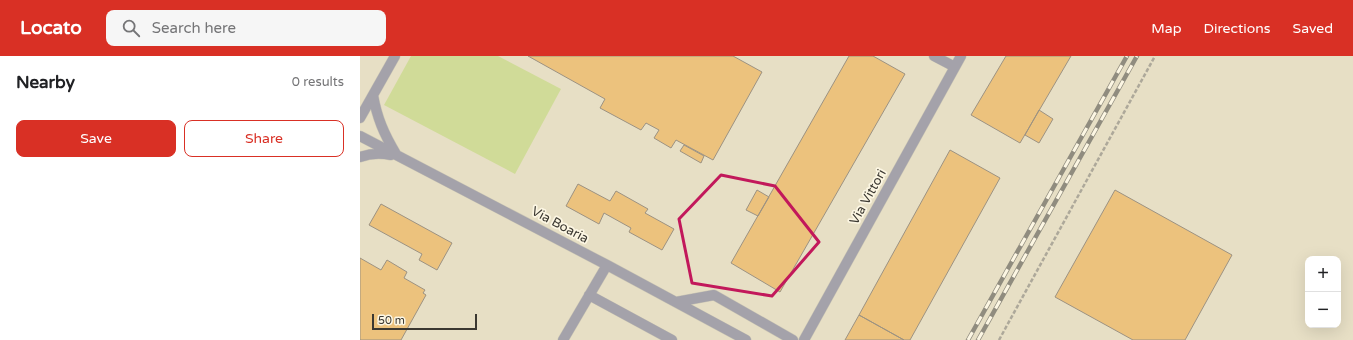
<!DOCTYPE html>
<meta charset="utf-8">
<style>
:root{--surface:#fff;--page:#f6f6f6;--text:#202124;--muted:#757577;--line:#e0e0e0;--accent:#d93025}
body{margin:0;font-family:"Varela Round",sans-serif;background:var(--page);color:var(--text)}
.controls{position:absolute;right:12px;bottom:12px;display:grid;overflow:hidden;border-radius:8px;box-shadow:0 4px 16px #0002}
.controls button{width:36px;height:36px;display:grid;place-items:center;padding:0;border:0;border-bottom:1px solid var(--line);background:var(--surface);color:var(--text);font:20px sans-serif}
.scale{position:absolute;left:12px;bottom:10px;width:105px;box-sizing:border-box;padding-left:4px;border:2px solid #3b3831;border-top:0;font-size:11px;line-height:14px;white-space:nowrap;color:#3b3831;-webkit-text-stroke:3px #fcf6e3;paint-order:stroke}
.list{margin:0;padding:0;list-style:none}
h2{display:flex;justify-content:space-between;align-items:center;height:52px;margin:0;padding:0 16px;font-size:17px}
h2 small{font-size:13px;font-weight:400;color:var(--muted)}
.actions{display:flex;gap:8px;padding:12px 16px}
.actions a{flex:1;padding:9px 0;border:1px solid var(--accent);border-radius:8px;text-align:center;font-size:14px;color:var(--accent)}
.actions .main{background:var(--accent);color:#fff}
.icon{flex:none;width:22px;height:22px;fill:none;stroke:currentColor;stroke-width:2;stroke-linecap:round;stroke-linejoin:round}
.map{position:relative;flex:none;width:993px;height:284px;overflow:hidden}
header{display:flex;align-items:center;gap:24px;box-sizing:border-box;height:56px;padding:0 20px;background:var(--accent);color:#fff}
header strong{font-size:19px}
nav{display:flex;gap:22px;margin-inline-start:auto;font-size:14px}
.search{width:280px;height:36px;background:var(--page);display:flex;align-items:center;gap:10px;box-sizing:border-box;padding:0 14px;border-radius:8px;color:var(--muted);font-size:15px}
main{display:flex}
aside{flex:1;background:var(--surface)}
.map>svg:first-child{display:block}
</style>
<header>
<strong>Locato</strong>
<div class="search"><svg class="icon" aria-label="search" viewBox="0 0 24 24"><circle cx="10" cy="10" r="6"/><path d="M15 15l6 6"/></svg>Search here</div>
<nav><a>Map</a><a>Directions</a><a>Saved</a></nav>
</header>
<main>
<aside>
<h2>Nearby<small>0 results</small></h2>
<ul class="list">
</ul>
<div class="actions"><a class="main">Save</a><a>Share</a></div>
</aside>
<div class="map">
<svg width="993" height="284" viewBox="0 0 993 284">
<rect width="100%" height="100%" fill="#efe9d6"/>
<path fill="#e7dfc5" fill-rule="evenodd" d="M0,0H993V284H0ZM948,203H978V269H948Z"/>
<path fill="#d0db98" d="M51,0H138L201,33L155,118L24,49Z"/>
<path fill="#ecc27d" stroke="#9c9282" d="M168,0H373L402,16L353,104L316,84L311,92L294,82L299,74L286,67L281,74L240,52L245,43Z
M489,0H513L545,18L420,236L371,207Z
M646,0H711L660,87L611,59Z
M679,54L693,63L679,87L665,79Z
M324,89L344,100L341,107L320,95Z
M590,94L640,122L550,284H544L499,259Z
M218,128L250,145L256,135L288,153L285,157L314,173L302,194L269,176L271,172L244,157L239,168L206,150Z
M397,134L409,141L398,160L386,154Z
M755,134L872,199L825,284H773L695,241Z
M21,148L92,187L77,214L59,204L62,198L9,169Z
M0,202L21,214L27,204L47,216L44,222L65,234L63,237L66,239L41,284H0Z
M499,259L544,284H485Z"/>
<g fill="none" stroke-linecap="round" stroke-linejoin="round">
<g stroke="#cbc6b5" stroke-width="11">
<path id="minor" d="M574,0L595,11
M13,39C17,62 24,78 36,98
M0,62L35,0
M0,80L247,209L386,284
M0,101C11,97 20,97 31,99
M229,239L312,284
M316,246L354,239L433,284
M203,284L247,209
M444,284L601,0"/>
</g>
<path stroke="#ada89a" stroke-width="2.5" stroke-dasharray="4 2" stroke-linecap="butt" d="M639,284L795,0"/>
<use href="#minor" stroke="#a4a2aa" stroke-width="10"/>
<g stroke="#908c7f" stroke-width="4.5">
<path id="rail" d="M608,284L767,0
M618,284L777,0"/>
</g>
<use href="#rail" stroke="#fcf6e3" stroke-width="3" stroke-dasharray="9" stroke-linecap="butt"/>
</g>
<path fill="none" stroke="#c2185b" stroke-width="3" stroke-linejoin="round" d="M361,119L415,130L459,186L412,240L332,227L319,163Z"/>
<g text-anchor="middle" dominant-baseline="central" stroke-width="3.5" stroke-linejoin="round" paint-order="stroke">
<g font-size="13" fill="#3b3831" stroke="#fcf6e3">
<text transform="translate(508 141) rotate(-61)">Via Vittori</text>
<text transform="translate(200 169) rotate(28)">Via Boaria</text>
</g>
</g>
</svg>
<div class="controls">
<button>+</button>
<button>−</button>
</div>
<div class="scale">50 m</div>
</div>
</main>
